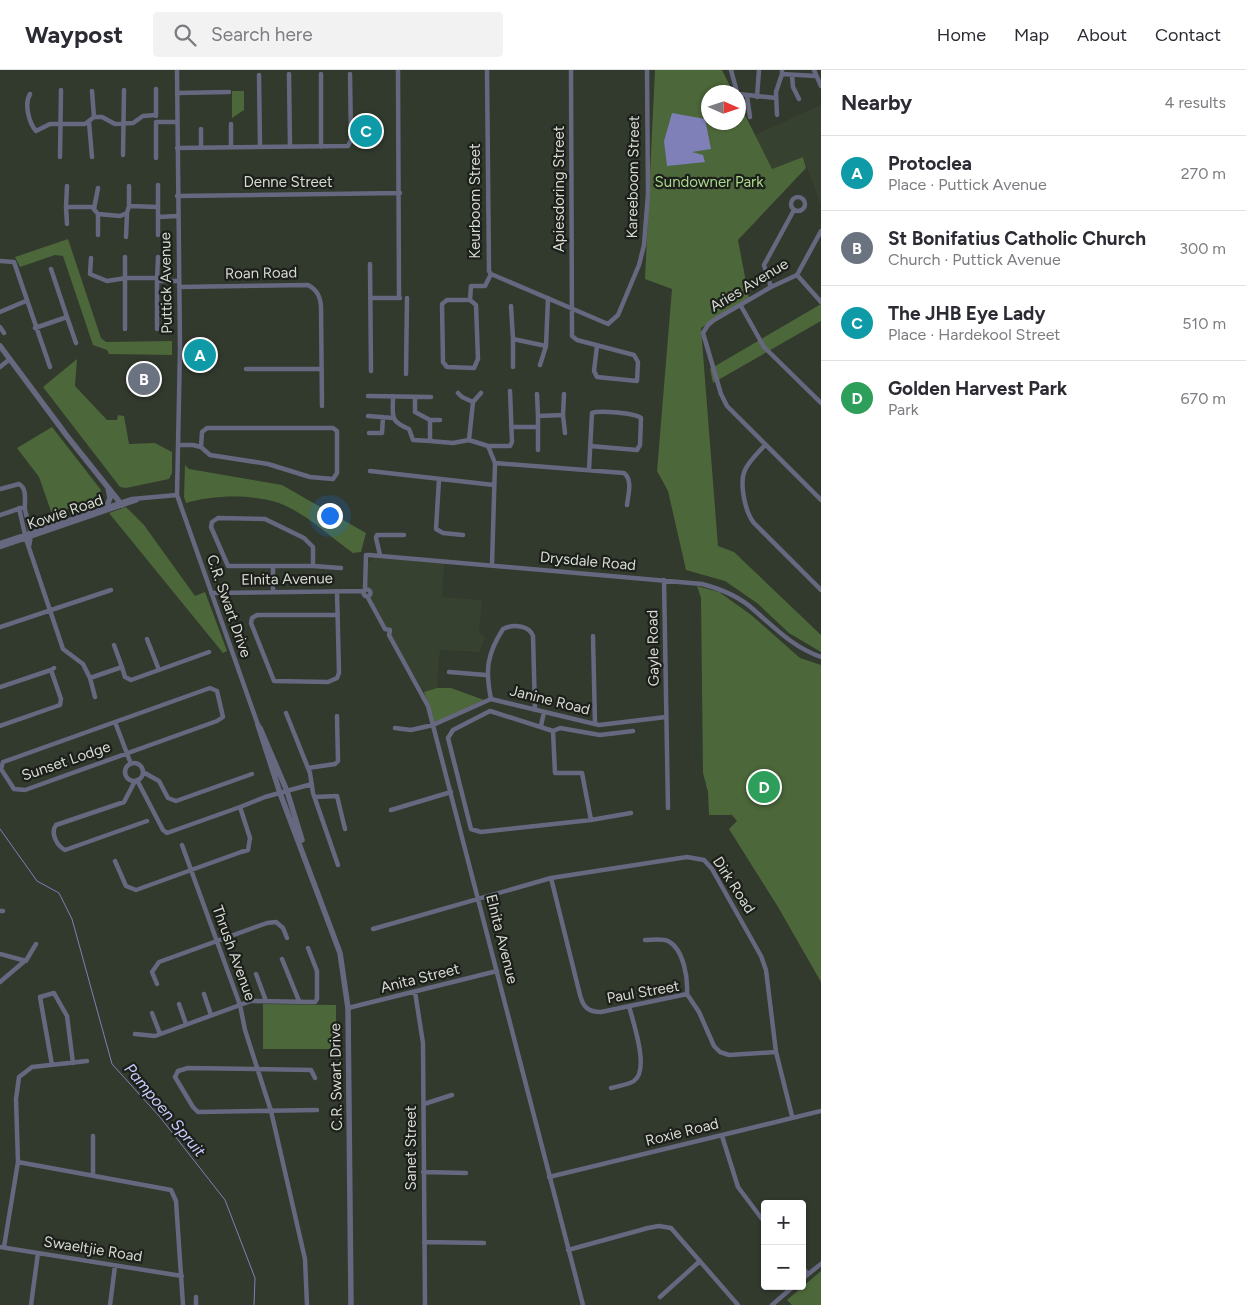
<!DOCTYPE html>
<meta charset="utf-8">
<style>
:root{--surface:#fff;--page:#f2f2f3;--text:#2b2b33;--muted:#7c7c81;--line:#e1e1e2;--accent:#ea580c}
body{margin:0;font-family:Figtree,sans-serif;background:var(--page);color:var(--text)}
.controls{position:absolute;right:15px;bottom:15px;display:grid;overflow:hidden;border-radius:5px;box-shadow:0 1px 4px #0004}
.controls button{width:45px;height:45px;display:grid;place-items:center;padding:0;border:0;border-bottom:1px solid var(--line);background:var(--surface);color:var(--text);font:25px sans-serif}
.compass{position:absolute;left:701px;top:15px;width:45px;height:45px;border-radius:50%;background:var(--surface);box-shadow:0 1px 4px #0004;rotate:93deg}
.you{position:absolute;left:329px;top:445px;width:18px;height:18px;margin:-12px;border:4px solid #fff;border-radius:50%;background:#1a73e8;box-shadow:0 0 0 8px #1a73e833}
.badge{display:grid;place-items:center;width:32px;height:32px;border-radius:50%;background:var(--accent);color:#fff;font-size:16px;font-weight:700}
.pin{position:absolute;translate:-50% -50%;border:2px solid #fff;box-shadow:0 1px 5px #0006}
.list{margin:0;padding:0;list-style:none}
h2{display:flex;justify-content:space-between;align-items:center;height:65px;margin:0;padding:0 20px;font-size:21px}
h2 small{font-size:16px;font-weight:400;color:var(--muted)}
.list li{display:grid;grid-template-columns:32px 1fr auto;gap:15px;align-items:center;box-sizing:border-box;height:75px;padding:0 20px;border-top:1px solid var(--line)}
.list b{display:block;font-size:19px;white-space:nowrap}
.list p{margin:0;font-size:16px;white-space:nowrap;color:var(--muted)}
.list em{font-size:16px;font-style:normal;color:var(--muted)}
.icon{flex:none;width:28px;height:28px;fill:none;stroke:currentColor;stroke-width:2;stroke-linecap:round;stroke-linejoin:round}
.map{position:relative;flex:none;width:821px;height:1235px;overflow:hidden}
header{display:flex;align-items:center;gap:30px;box-sizing:border-box;height:70px;padding:0 25px;background:var(--surface);border-bottom:1px solid var(--line)}
header strong{font-size:24px}
nav{display:flex;gap:28px;margin-inline-start:auto;font-size:18px}
.search{width:350px;height:45px;background:var(--page);display:flex;align-items:center;gap:12px;box-sizing:border-box;padding:0 18px;border-radius:5px;color:var(--muted);font-size:19px}
main{display:flex}
aside{flex:1;background:var(--surface)}
.map>svg:first-child{display:block}
</style>
<header>
<strong>Waypost</strong>
<div class="search"><svg class="icon" aria-label="search" viewBox="0 0 24 24"><circle cx="10" cy="10" r="6"/><path d="M15 15l6 6"/></svg>Search here</div>
<nav><a>Home</a><a>Map</a><a>About</a><a>Contact</a></nav>
</header>
<main>
<div class="map">
<svg width="821" height="1235" viewBox="0 0 821 1235">
<rect width="100%" height="100%" fill="#32392d"/>
<path fill="#36412f" d="M821,35V135L803,87L772,99L754,65Z
M374,488L444,493L442,527L482,530L479,563L485,567L480,582L440,580L437,618L424,622L363,520V496Z"/>
<path fill="#4c673a" d="M655,0H722L733,22H708V52H738L739,33L772,99L803,87L806,98L738,170L749,228L701,258L718,476L734,482L821,565V582L789,563L757,533L725,511L686,500L668,421L657,401L672,219L645,209Z
M232,21H244V40L232,48Z
M68,169L101,268L106,272L172,271V285L109,284L107,280L93,275L63,186L55,185L20,197L15,187Z
M821,234V251L713,313L710,299Z
M77,289L75,316L107,350H117L118,345L124,346L129,374L155,373L172,382V403L169,409L126,418L120,417L43,317Z
M52,357L101,420L97,430L52,444L39,407L17,378Z
M185,395L189,399L282,415L366,463L361,482L353,483C330,467 306,443 279,433C252,424 213,425 186,433L184,427Z
M126,437L144,455L195,526L205,522L227,581L223,583L109,443Z
M697,516L719,522L750,544L800,588L821,595V912L778,837L729,759L737,751L732,745H709L708,722L703,703L701,528Z
M437,618H451L484,630L434,653L424,622Z
M263,934L336,935V979H263Z
M821,1201V1235H792L787,1230Z"/>
<path fill="#7e80b7" d="M672,43L705,49L711,79L692,82L703,85L705,92L667,96L664,71Z"/>
<g fill="none" stroke-linecap="round" stroke-linejoin="round">
<path stroke="#7e80b7" stroke-width="1" d="M0,759L37,811L59,823L72,849L112,994L160,1047L225,1130L255,1208L254,1235"/>
<path stroke="#666880" stroke-width="4.5" d="M177,0L180,278L177,425L258,655
M398,0L399,228
M487,0L489,201L491,204L608,254L618,245L639,195L644,175L648,124L647,0
M571,0L572,266L577,270L634,285L638,292L637,311L597,307L594,301L597,276
M731,0L737,22
M782,0V4L816,6
M814,0L821,16
M289,4L290,77
M259,5L260,77
M792,5L793,17L799,29
M156,19V46
M92,21L94,47
M177,23L229,22
M30,24C24,34 29,53 36,61L50,54H85L94,47H102L115,54L133,53L143,46L156,45
M738,24L776,28
M747,26L750,47
M757,27L759,0
M777,45L776,22L782,4
M89,52L92,87
M231,54V77
M201,59V78
M321,77V4
M177,78L348,76L351,70L350,4
M123,85L124,20
M60,87L61,20
M156,88V52H177
M158,115V147
M67,116L66,137H92L98,144L120,146L127,143L129,136L158,137
M177,126L400,123
M791 134a7 7 0 1 1 14 0a7 7 0 1 1-14 0Z
M129,136V116
M66,137L67,154
M94,139L98,118
M821,161L797,205L771,217L714,250L708,255L703,263L721,324L727,336L821,430
M98,165V144
M158,165V147L177,146
M126,167L127,143
M91,188L90,204L107,211L126,208H157
M0,191L14,192L50,297
M370,194L371,301
M51,199L67,247
M797,205L821,232
M157,210L158,187
M179,217L308,215C317,220 320,226 321,236L322,336
M771,217L764,195L794,140
M370,228H400
M447,230H470L476,235L478,289L474,298L447,297L443,292L442,234Z
M470,230L471,216H485L491,204
M511,236L513,269L546,276
M741,236L764,277L821,333
M0,242L26,231
M0,257L4,263
M35,258L67,247L76,273
M125,259V187
M157,259V211H178
M513,269V297
M540,295L546,276L548,228
M0,297L10,289
M246,299H322
M406,304L407,228
M458,323L462,327L473,332
M537,324L538,346
M368,326L431,327
M393,326C393,346 389,351 409,359L413,370L430,371
M415,327V342L430,350V371L453,373L469,370L488,376H510L512,372L510,321
M563,345L565,363
M368,346L393,348
M430,350H440
M511,357H538V346L563,345L564,324
M538,357V380
M369,363H382L383,347
M469,370L473,332L481,323
M180,375H193L201,377L210,385L268,394L310,407L333,409L337,403V361L333,358H207L202,362L201,377
M765,375C758,383 749,391 745,400C739,413 745,442 754,453L821,520
M488,376L495,393L492,495
M495,393L624,403C633,410 628,425 627,435
M589,400L592,343C599,340 635,343 641,348L640,375L637,380L590,376
M370,401L494,415
M439,409L436,459L443,463L463,465
M0,419L19,414C28,419 24,432 25,440C28,453 33,463 29,476
M19,438L26,469L63,579L83,594L90,608L122,597L125,607L131,610L209,582
M0,445L21,438
M218,448L265,449L304,468L313,477V496H228L211,457L212,452Z
M0,473L132,429L177,425
M0,477L137,430
M380,485L376,468L377,465H404
M313,496L341,498
M664,510L668,738
M363.5 523a3.5 3.5 0 1 1 7 0a3.5 3.5 0 1 1-7 0Z
M365,520L366,485H369L702,514C721,519 739,526 754,540C776,559 793,577 821,587
M337,521L339,603L337,608L328,612L274,611L251,553L252,548L257,545H338
M273,522V497
M211,523L364,521
M367,526L385,559L390,560L389,565L428,636L583,1235
M0,557L111,520
M593,566L595,654
M147,569L159,600
M114,575L122,597
M449,602L486,605
M90,608L95,627
M0,617L51,600
M210,618L217,621L223,647L217,651L25,720L14,719L1,699L3,692Z
M491,629C485,600 487,584 503,559C513,554 529,555 533,566L535,640
M490,641L553,661L555,703H582L591,750L481,762L471,759L448,668L453,660Z
M286,643L310,703L313,723L338,795
M115,652L131,694
M0,656L60,635L61,629L51,600L54,598
M541,656L544,642
M395,658L411,660L433,655L491,629L599,655L666,647
M553,661L560,658L600,665L633,661
M125 702a9 9 0 1 1 18 0a9 9 0 1 1-18 0Z
M308,698L335,694L338,691L337,646
M143,702L159,711L168,728L176,731L252,704
M137,710L163,760L167,763L240,737
M135,711L124,732L56,755C50,763 57,776 65,780L147,751
M315,727L337,726L345,759
M391,740L451,722
M591,750L631,743
M182,775L240,935L245,960L271,1041L305,1189L307,1235
M115,791L126,816L136,820L241,782L248,780L250,768L240,737L265,727L312,714
M551,808L580,925C583,937 588,942 601,942L687,924L699,942L714,976L720,982L729,985L776,982
M0,841H3
M373,859L551,808L687,787L704,790L712,799L761,886L766,900L776,982L792,1046
M645,870C652,870 662,868 668,871C684,879 688,909 687,924
M0,884L26,891
M282,889L299,931
M256,904L266,931
M0,912L27,889L36,874
M157,914L152,902L159,892L267,853L276,852L283,858L287,868
M415,922L423,973L425,1235
M204,924L211,945
M179,934L186,954
M348,938L497,901
M152,943L160,964
M135,964L155,966L251,931L315,932L317,929V901L308,878
M52,995L40,927L54,923L67,946L73,993
M315,1008L311,1000L188,998L178,1001L175,1007L193,1037L198,1042L317,1040
M611,1018C618,1016 628,1015 634,1011C650,1000 633,952 629,936
M424,1034L452,1025
M93,1066V1105
M722,1066L738,1117L765,1153
M18,1092L171,1120L176,1131L183,1235
M423,1102L466,1103
M549,1107L821,1041
M424,1172L484,1173
M0,1177L182,1206
M4,1177L18,1092L16,1029L19,1007L32,997L87,991
M568,1180L648,1158L659,1156L671,1158L738,1235
M802,1197L808,1204
M802,1209L821,1194
M660,1227L700,1191
M31,1235L38,1183
M110,1235L115,1196
M196,1235V1227
M772,1235L794,1216"/>
<path stroke="#666880" stroke-width="5.5" d="M0,276L67,366L122,435
M106,438L110,428L108,418
M258,655L280,723L340,883L348,938L351,1235
M260,658L287,721L302,770"/>
</g>
<g text-anchor="middle" dominant-baseline="central" stroke-width="4.5" stroke-linejoin="round" paint-order="stroke">
<g font-size="15" fill="#d6dbd3" stroke="#1c1f1a">
<text transform="translate(633 107) rotate(-89)">Kareeboom Street</text>
<text x="288" y="112">Denne Street</text>
<text transform="translate(559 119) rotate(-90)">Apiesdoring Street</text>
<text transform="translate(475 131) rotate(-90)">Keurboom Street</text>
<text transform="translate(261 203) rotate(-1)">Roan Road</text>
<text transform="translate(166 213) rotate(-91)">Puttick Avenue</text>
<text transform="translate(749 215) rotate(-31)">Aries Avenue</text>
<text transform="translate(65 442) rotate(-19)">Kowie Road</text>
<text transform="translate(588 491) rotate(5)">Drysdale Road</text>
<text transform="translate(287 509) rotate(-1)">Elnita Avenue</text>
<text transform="translate(229 536) rotate(71)">C.R. Swart Drive</text>
<text transform="translate(653 578) rotate(-91)">Gayle Road</text>
<text transform="translate(550 630) rotate(14)">Janine Road</text>
<text transform="translate(66 691) rotate(-19)">Sunset Lodge</text>
<text transform="translate(734 815) rotate(57)">Dirk Road</text>
<text transform="translate(502 869) rotate(76)">Elnita Avenue</text>
<text transform="translate(234 883) rotate(70)">Thrush Avenue</text>
<text transform="translate(420 908) rotate(-14)">Anita Street</text>
<text transform="translate(643 922) rotate(-10)">Paul Street</text>
<text transform="translate(336 1007) rotate(-91)">C.R. Swart Drive</text>
<text transform="translate(682 1062) rotate(-14)">Roxie Road</text>
<text transform="translate(411 1078) rotate(-90)">Sanet Street</text>
<text transform="translate(93 1179) rotate(9)">Swaeltjie Road</text>
</g>
<g font-size="15" fill="#a9d78b" stroke="#1c1f1a">
<text x="709" y="112">Sundowner Park</text>
</g>
<g font-size="16" font-style="italic" fill="#c9ccfd" stroke="#1c1f1a">
<text transform="translate(165 1040) rotate(50)">Pampoen Spruit</text>
</g>
</g>
</svg>
<div class="controls">
<button>+</button>
<button>−</button>
</div>
<svg class="compass" viewBox="-18 -18 36 36"><path d="M0-13l5 13h-10z" fill="#e53935"/><path d="M0 13l5-13h-10z" fill="#7c7c81"/></svg>
<div class="you"></div>
<div class="pin badge" style="left:200px;top:285px;background:#0f9aa8">A</div>
<div class="pin badge" style="left:144px;top:309px;background:#6b7280">B</div>
<div class="pin badge" style="left:366px;top:61px;background:#0f9aa8">C</div>
<div class="pin badge" style="left:764px;top:717px;background:#2e9e5b">D</div>
</div>
<aside>
<h2>Nearby<small>4 results</small></h2>
<ul class="list">
<li><span class="badge" style="background:#0f9aa8">A</span><div><b>Protoclea</b><p>Place · Puttick Avenue</p></div><em>270 m</em></li>
<li><span class="badge" style="background:#6b7280">B</span><div><b>St Bonifatius Catholic Church</b><p>Church · Puttick Avenue</p></div><em>300 m</em></li>
<li><span class="badge" style="background:#0f9aa8">C</span><div><b>The JHB Eye Lady</b><p>Place · Hardekool Street</p></div><em>510 m</em></li>
<li><span class="badge" style="background:#2e9e5b">D</span><div><b>Golden Harvest Park</b><p>Park</p></div><em>670 m</em></li>
</ul>
</aside>
</main>
